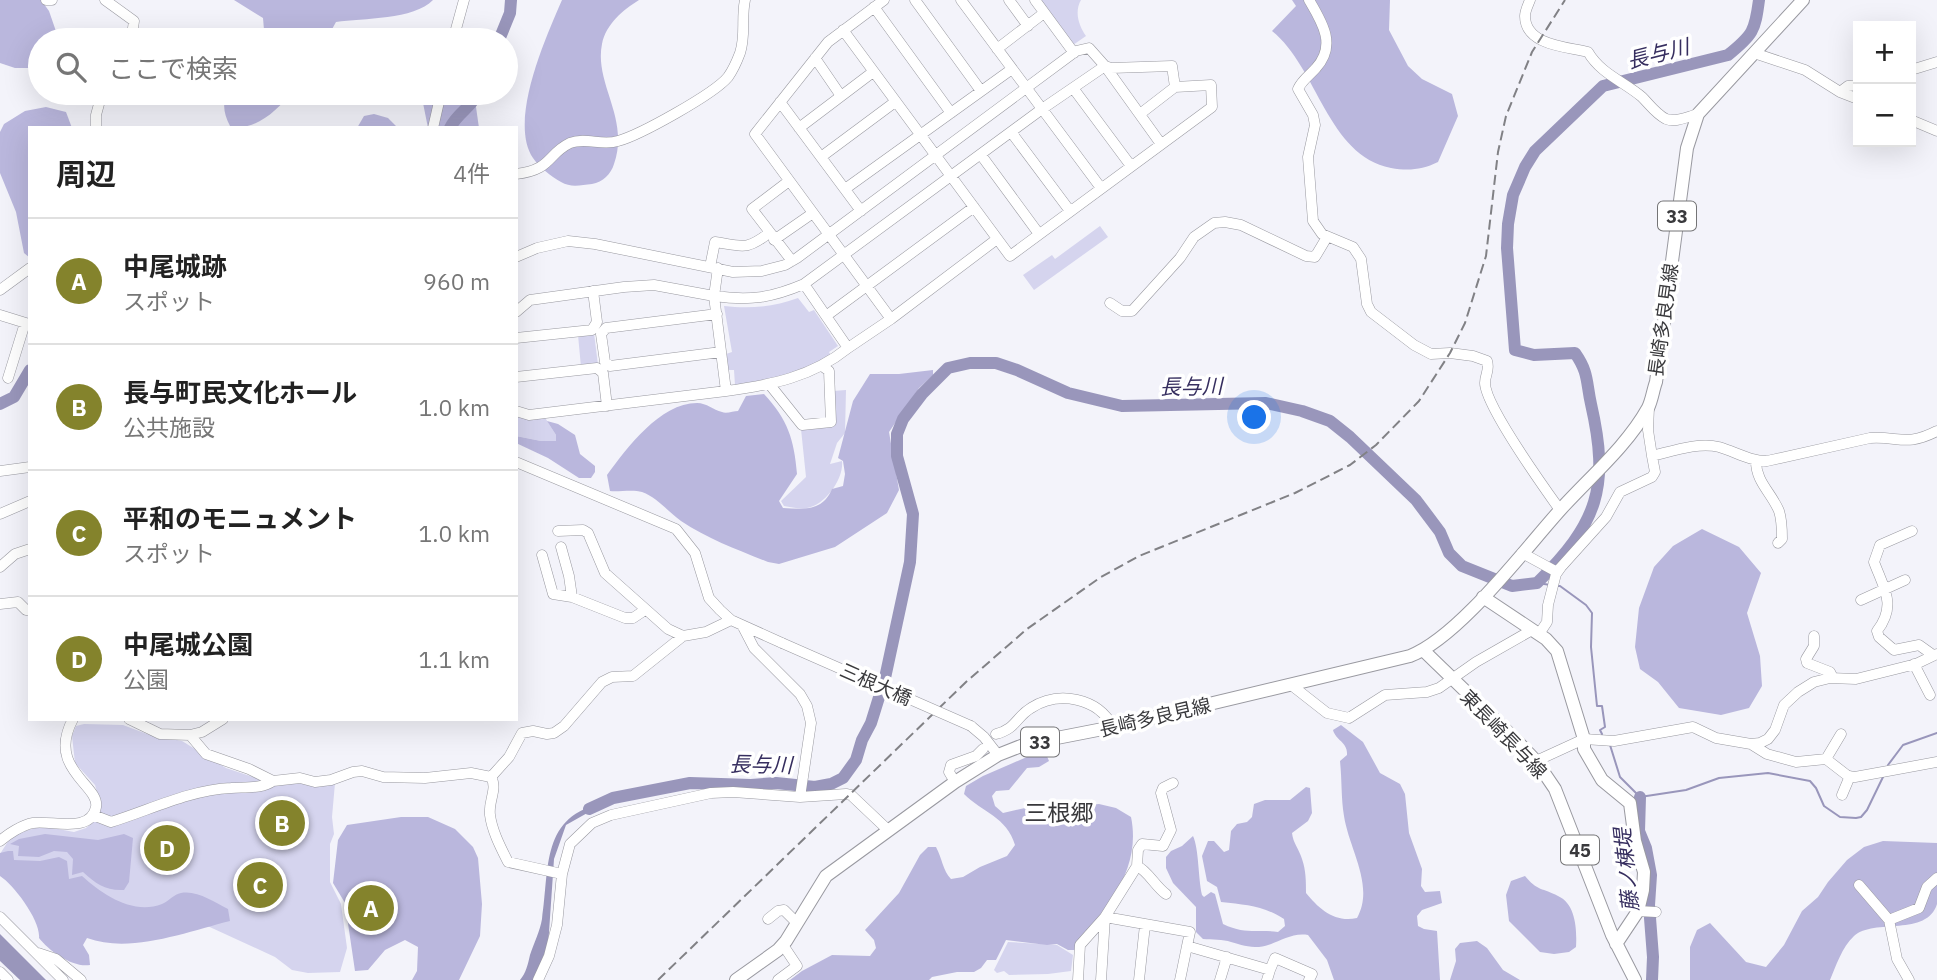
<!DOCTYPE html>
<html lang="ja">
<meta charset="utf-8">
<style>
:root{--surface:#fff;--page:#f2f2f2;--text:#222;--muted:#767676;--line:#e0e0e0;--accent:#84832c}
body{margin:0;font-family:"IBM Plex Sans","Noto Sans JP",sans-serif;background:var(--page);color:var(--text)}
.controls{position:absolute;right:21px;top:21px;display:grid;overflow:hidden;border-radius:0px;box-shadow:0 7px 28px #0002}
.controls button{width:63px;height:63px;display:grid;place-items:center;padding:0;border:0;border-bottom:2px solid var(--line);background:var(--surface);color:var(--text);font:35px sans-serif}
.you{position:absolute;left:1255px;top:418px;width:24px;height:24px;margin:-18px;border:5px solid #fff;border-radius:50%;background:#1a73e8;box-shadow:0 0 0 10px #1a73e833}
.badge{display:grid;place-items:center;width:46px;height:46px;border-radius:50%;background:var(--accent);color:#fff;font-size:23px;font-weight:700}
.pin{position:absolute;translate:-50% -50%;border:4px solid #fff;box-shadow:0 2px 7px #0006}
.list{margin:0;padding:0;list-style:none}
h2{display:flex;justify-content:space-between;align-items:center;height:91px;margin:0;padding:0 28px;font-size:30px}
h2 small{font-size:23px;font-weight:400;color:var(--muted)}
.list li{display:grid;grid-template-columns:46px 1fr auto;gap:21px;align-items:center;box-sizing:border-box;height:126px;padding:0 28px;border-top:2px solid var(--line)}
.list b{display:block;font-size:26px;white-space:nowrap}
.list p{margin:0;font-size:23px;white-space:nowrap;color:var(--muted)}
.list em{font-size:23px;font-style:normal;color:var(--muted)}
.icon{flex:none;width:38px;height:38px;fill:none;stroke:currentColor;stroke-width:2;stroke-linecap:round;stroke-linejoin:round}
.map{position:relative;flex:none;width:1937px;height:980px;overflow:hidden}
.search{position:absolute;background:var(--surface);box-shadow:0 7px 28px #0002;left:28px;top:28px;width:490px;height:77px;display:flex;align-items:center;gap:18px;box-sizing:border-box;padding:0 24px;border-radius:38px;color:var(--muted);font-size:26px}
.panel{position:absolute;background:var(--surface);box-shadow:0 7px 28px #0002;left:28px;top:126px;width:490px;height:595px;border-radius:0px}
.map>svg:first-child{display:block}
</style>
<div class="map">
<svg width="1937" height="980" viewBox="0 0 1937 980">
<rect width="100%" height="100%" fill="#f3f3fa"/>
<path fill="#d5d4ee" d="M1039,0H1081C1074,12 1079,26 1086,36L1073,45Z
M1100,226L1108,237L1034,290L1023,275L1052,255L1055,259Z
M798,298L809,312L814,310L838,346L829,352L831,356L788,376L735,385L734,370H728L726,354L732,352L724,306C750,309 773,307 798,298Z
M594,333L598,365L581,367L578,335Z
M846,390L845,433L837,443L830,464L842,461C844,479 825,505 807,508C801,510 791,507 784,506L781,501L806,477L801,429L834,425L833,391Z
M516,414L544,416L556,435V442L541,441L516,436Z
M84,724L123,725L147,734L182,741L226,768L265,781L309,777L335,783L332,817L334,834L330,844V882L341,904L347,948L340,972L308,973L292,970L275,957L201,923L3,878L0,875V854L12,835L42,826L74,832L86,828L95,820L99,799L95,785L75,763L72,736L76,726Z
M1008,942L1057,945L1073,955L1071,971L1048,974L1009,975L1004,971L997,973L994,970Z"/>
<path fill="#bab7dd" d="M0,0H41L49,11L59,40H40V68H15L0,63Z
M234,0H433C414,20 363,18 336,22L326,40H257L264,30L263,18Z
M562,0H639C623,10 606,24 602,44C594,84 630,118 614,164C611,174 603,182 592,184C581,185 571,188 561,182C551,176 540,168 533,158C508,121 546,37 562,0Z
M1292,0H1390L1389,30L1408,66L1422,79L1452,94L1458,116L1438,162C1422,170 1408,171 1391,168C1327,155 1318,68 1272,31L1296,6Z
M227,93H291C278,110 253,133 230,126C224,114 222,105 227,93Z
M421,93H474L479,128H428Z
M46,107L66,112L72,128H30V258L24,253L16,212L0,173V132L4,124L25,111Z
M374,114L388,118L398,128H357L364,116Z
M933,370V375L919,388L889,432L899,490L887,513L835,547L779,564L768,562C738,550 708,539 681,521C667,511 658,498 642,492C633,489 619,492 610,491L607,475C627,448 660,403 697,403C707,403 713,410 722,412C726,414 734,411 738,411L746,396L764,394C788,420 794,439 797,474L779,501L783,508C804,509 822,512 832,489L843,486L845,474L843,461L838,458L853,401L870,374H899Z
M547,421L558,424L575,435L580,454L595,466V472L591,478H579L548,458L516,443V436L541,441H556V435Z
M1702,529L1739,547L1761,573L1747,613L1760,656L1762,686L1749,708L1721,715L1679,708L1658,682L1640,669L1635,647L1639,608L1654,567L1673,546Z
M1341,725L1363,742L1380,773L1400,784L1405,794L1409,833L1422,869L1421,886L1425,892L1440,891L1442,903L1422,910L1417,916L1418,926L1424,929L1437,931L1440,980H1334L1327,960L1308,935C1289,932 1277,945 1259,947C1248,947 1241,945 1231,942C1223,939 1212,940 1203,939L1196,932V907L1173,883L1166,868V857L1171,851L1182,846L1193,836C1199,849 1198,877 1202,895L1204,897L1211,892L1215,894L1223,924C1246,935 1256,929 1278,932L1285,926L1284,919C1262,905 1246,905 1221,902L1217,887L1207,881L1202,856L1208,841H1214L1224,852L1229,850L1231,831L1237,824L1247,822L1252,817L1254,804L1265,800H1290L1306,787L1310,788L1312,813L1308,821L1292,833C1293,843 1299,849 1302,859C1306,870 1306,882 1306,893C1319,909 1335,923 1357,918C1375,886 1349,849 1344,816C1341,798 1342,780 1340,761L1347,755C1348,742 1336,741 1333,730Z
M1036,753L1046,754L1049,761L1039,767L1027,768L1009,790L996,791L992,796L995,806L1003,813L1025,808L1042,814H1057L1066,807L1099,804L1116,808L1131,817C1142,870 1105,911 1075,950H1068L1057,944L1047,945L1006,940L996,960H987L981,968L974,972H957L932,977L929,980H790L802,971L832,955L870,956L876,948L874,940L865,930L899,893L920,855L928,847H936C942,858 943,871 951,879L963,877L980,867L1007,856L1015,845C1007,817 982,812 964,794L966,786L983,776Z
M401,817H428L455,829L473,847L478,858L482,904L480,936L459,980H412L417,971L418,947L405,940L385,950L368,970L355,971L345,903L333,883L338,840L347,825Z
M45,834L98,840L124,834L133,838L129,882L124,890C106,891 96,884 83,872L72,875L73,859L67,852L54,851L39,857L18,856L19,846L10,844L19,839Z
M1883,841L1937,843C1937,858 1937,892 1937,904C1927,937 1874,918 1854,936C1842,947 1836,966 1830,980H1690V947L1697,930L1710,923L1746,962L1766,967L1784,945L1802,911L1818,897L1828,882L1847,860L1864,847Z
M8,851H13L14,860L40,861L59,857L67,861L69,879L82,876C103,895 133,915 162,904C169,901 174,894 181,893C197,890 214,902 228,909L230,921C186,932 130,954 87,938L83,945L89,955L90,965C73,968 49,951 39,938C41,921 14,885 0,876V853Z
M1525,876C1537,891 1543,888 1558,896C1576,904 1577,930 1576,947L1569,952L1554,954L1540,952L1509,921L1506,895L1511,881Z
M1477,941L1487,948L1503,970L1520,980H1450L1456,961L1455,949L1460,943Z"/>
<path fill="#9996bb" d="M605,803L566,825L554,859L548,947L535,980H520C526,973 528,964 530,955C534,943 540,931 542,919C550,868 540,815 605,803Z
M0,934L46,980H20L0,961Z"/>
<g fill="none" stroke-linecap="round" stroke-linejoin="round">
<path stroke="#9996bb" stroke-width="2" d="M1537,583L1551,585
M1556,586H1560L1586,605L1592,613L1591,647L1597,706H1602L1605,727L1600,730L1602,734
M1610,745L1620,777L1640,797L1686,790L1719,778L1768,773L1810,781L1816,788L1824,806L1840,817L1856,818L1861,817L1867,810L1883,777
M1888,765L1903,745L1937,733"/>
<path stroke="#9996bb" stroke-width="12" d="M499,40L510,13L511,0
M450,128C457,113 472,107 478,93
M0,404L14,397L30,370
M1640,797L1639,831L1646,848L1651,875L1649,905L1653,957L1652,980
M589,809L613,798L690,783L751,785L776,783L815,787L831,784L843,778L856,760L862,740L871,723L885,678L910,562L913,514L897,456V434L903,419L922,394L948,368L970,363H996L1017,370L1068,393L1122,406L1266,403L1302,411L1330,421L1350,437L1416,500L1440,532L1449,553L1462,566L1512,586L1537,583C1598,523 1610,487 1591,404C1586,382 1589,373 1575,353L1534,355L1515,350L1507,248L1508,224L1513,195L1525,167L1535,151L1603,86L1728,55C1753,35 1755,31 1759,0"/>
<g stroke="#9999a0" stroke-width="11">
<path id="minor" d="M46,0H52
M105,0L134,21L132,35L127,40
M884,0L828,42L755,134L891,319L997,239
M915,0L981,91
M961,0L1101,188
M1009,0L1028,26
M1035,0L1074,53
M1309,0C1322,22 1337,45 1316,68C1310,75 1302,80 1298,89L1313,115L1315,125L1308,157L1313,221L1322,234L1353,247L1361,259L1367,304L1371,312L1414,345L1431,354L1450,353L1473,356L1487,361C1490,371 1485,374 1485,383C1485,405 1545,489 1560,510
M1530,0C1528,5 1525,11 1525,16C1525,46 1569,47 1588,52C1601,74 1623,81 1642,97C1650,105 1656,114 1666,119C1676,123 1689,116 1698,114
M874,7L951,113
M843,30L1010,256L1212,107L1211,85L1175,87L1140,114
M453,40L464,0
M997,49L1044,13
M1754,53L1805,70L1840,92L1858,99
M815,58L841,96
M1911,70L1937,62
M1073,88L1131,166
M1840,92L1848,86L1858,85
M780,102L861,211
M1911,120L1937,131
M96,128V115L102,93
M433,128L441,93
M799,128L873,72
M1011,132L1070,211
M981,155L1039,234
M821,157L895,102
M516,174C552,170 547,154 570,143C586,137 602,146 618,141C640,135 714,94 728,77C733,70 737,61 740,53C746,36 741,18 745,0
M789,181L752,209L792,261
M845,189L1012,69
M774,240L813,213
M516,257L537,248L568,241L595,244L733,272L762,271L785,265L797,258L1076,51L1089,48L1105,66L1111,68L1172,66L1175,87
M710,267L715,242C742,246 746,251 769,233
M718,268L714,296C750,301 771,298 804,284L1042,109L1105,66L1161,144
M804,284L848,348L891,319
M0,290L30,268
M1110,303L1122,311H1132L1180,258L1194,237L1214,223L1225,222L1241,225L1306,256L1315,257L1327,237
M516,312L530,300L624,287L654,285L714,296L726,391L529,415L516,411
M717,314L606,328L601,334L605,362L610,366L721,352
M0,315L29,324
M826,316L974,207
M516,338L592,330L597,322L593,291
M516,377L597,368L603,373L607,406
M8,378L25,323
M770,385L802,425L831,422L829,371L822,366
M726,391C771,385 812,377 848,348
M1649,407L1648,430L1652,456C1673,451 1698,442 1719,447C1736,452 1749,461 1767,461L1870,438C1899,436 1906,447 1937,431
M1756,461C1756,482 1771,492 1779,511C1782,520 1782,530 1782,539L1778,543
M516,462L676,529L695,553L709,598L720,610L731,620L782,643
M0,471L30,467
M0,514L30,501
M558,531L583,530L588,533L605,573L668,629L683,636
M1912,531L1880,545L1874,562C1884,589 1897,605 1877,631L1879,637L1894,650L1919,645L1933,655
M561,547L569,576L572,597
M1522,553L1557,572
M542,555L553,594L572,597L625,618H633L645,610
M0,567L15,554L30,549
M1861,600L1905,580
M0,604L18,602L26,610L30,611
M742,625L754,648L800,694L807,706L811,723L800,797
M1539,634L1547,622L1548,605L1556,574L1561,567L1606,517L1620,492L1652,477L1655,472L1652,456
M1814,636V646L1806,659L1807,663L1830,672L1833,678
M1914,664L1930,695
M1290,684L1327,713L1349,718L1385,695L1427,692L1439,688L1476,662L1532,630
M129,719L160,734L190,735L206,754L249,769L273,781L300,778L315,782L331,780L353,772L362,771L383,777L425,778L471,773L491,777
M971,726L984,737L998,755
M996,734C1016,729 1016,717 1031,708C1059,690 1098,698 1113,727
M190,735L202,732L223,719
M1751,744L1767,754L1796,762L1826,759L1848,776L1855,777L1937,762
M1826,759L1841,734
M1536,761L1584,739L1614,741L1693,727L1716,738L1751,744L1760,743L1768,739L1775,730L1784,705L1798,692L1814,682L1830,678L1856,679L1916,664L1937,654
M491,777L509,757L522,733L533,731L547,734L554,733L564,726L602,682L612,677L633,676L683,636L706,632L731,620
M491,777C498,789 488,801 490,815C492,831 501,848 508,862L562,874
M955,782L949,772L951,765L976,756L983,749
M1842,795L1850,776
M93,815L111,822C150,810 189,790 231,788C245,787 262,789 273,781
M0,841C8,834 22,825 33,823C52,820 91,834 96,807C100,785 46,769 73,719
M1137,866C1148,871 1155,886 1166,894
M1859,885L1889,920L1897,959L1909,980
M1638,911L1656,912
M0,917L63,980
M768,919L778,911L784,910L797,923
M1889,920L1919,908L1927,887L1937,878
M38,953L56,959L81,980
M0,972L8,980
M538,980L549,956L557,925L562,874L570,844L592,823L611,815L711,793L733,792L800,797L846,794L851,795L888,830
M778,980L797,966L783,945
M1078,980L1080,945L1105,917L1190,932L1187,946L1270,970L1275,958L1312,974L1309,980
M1101,980L1105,917L1137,866L1138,850L1142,844L1163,846L1171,830L1161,793L1163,788L1173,783
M1139,980L1145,925
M1180,980L1187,946
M1220,980L1227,957
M1267,980L1270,970"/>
</g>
<g stroke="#9999a0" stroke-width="14">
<path id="major" d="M1483,597L1546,639L1557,651L1584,739V749L1602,780L1630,803L1635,841L1644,872L1643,890L1638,911L1616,944
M1424,651L1517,741L1536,761L1555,789L1612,935L1635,980
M736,980L778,950L786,941L826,876L955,782L998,755L1026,744L1113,727L1410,656C1459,637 1524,550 1561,509C1590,477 1627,446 1648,408C1652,400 1653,390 1656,382L1687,148L1698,114L1803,0"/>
</g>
<use href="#minor" stroke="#fff" stroke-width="10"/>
<use href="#major" stroke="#fff" stroke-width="12"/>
<path stroke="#818185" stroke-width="2" stroke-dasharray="10 5" stroke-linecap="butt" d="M658,980L966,682L1027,629L1101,577L1139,556L1295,493L1350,465L1376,445L1419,401L1450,353L1465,323L1486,256L1498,152L1506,116L1532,52L1565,0"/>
<g stroke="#9999a0" stroke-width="11" stroke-linecap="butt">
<path id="minor-bridge" d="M782,643L971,726"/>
</g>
<use href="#minor-bridge" stroke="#fff" stroke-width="10"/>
</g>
<g text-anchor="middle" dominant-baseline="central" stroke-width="7" stroke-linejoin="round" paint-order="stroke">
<g fill="#fff" stroke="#747476" stroke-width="2">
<rect x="1658" y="201.5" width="38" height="29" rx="5"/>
<rect x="1021" y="727.5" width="38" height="29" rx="5"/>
<rect x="1561" y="835.5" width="38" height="29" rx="5"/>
</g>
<g font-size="18" font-weight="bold" fill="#39393c">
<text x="1677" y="216">33</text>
<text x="1040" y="742">33</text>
<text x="1580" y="850">45</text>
</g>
<g font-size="19" fill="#39393c" stroke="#fff">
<text transform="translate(1663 320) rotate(-82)">長崎多良見線</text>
<text transform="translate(876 684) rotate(24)">三根大橋</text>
<text transform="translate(1155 717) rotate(-13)">長崎多良見線</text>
<text transform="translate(1504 734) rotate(46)">東長崎長与線</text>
</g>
<g font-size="21" font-style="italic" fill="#362e5f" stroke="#fff">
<text transform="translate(1658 53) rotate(-14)">長与川</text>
<text transform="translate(1191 386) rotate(-1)">長与川</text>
<text transform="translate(761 764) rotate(1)">長与川</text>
<text transform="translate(1626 870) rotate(-96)">藤ノ棟堤</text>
</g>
<g font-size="23" fill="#39393c" stroke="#fff">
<text x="1059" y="812">三根郷</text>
</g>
</g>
</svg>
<div class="controls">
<button>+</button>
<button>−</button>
</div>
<div class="you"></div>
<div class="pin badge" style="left:371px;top:908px">A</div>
<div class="pin badge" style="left:282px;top:823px">B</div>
<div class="pin badge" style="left:260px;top:885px">C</div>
<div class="pin badge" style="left:167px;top:848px">D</div>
<div class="search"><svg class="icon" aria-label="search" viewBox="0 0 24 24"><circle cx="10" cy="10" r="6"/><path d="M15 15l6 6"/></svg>ここで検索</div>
<section class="panel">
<h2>周辺<small>4件</small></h2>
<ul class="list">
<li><span class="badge">A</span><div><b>中尾城跡</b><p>スポット</p></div><em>960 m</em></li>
<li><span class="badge">B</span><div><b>長与町民文化ホール</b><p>公共施設</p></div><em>1.0 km</em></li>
<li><span class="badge">C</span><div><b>平和のモニュメント</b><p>スポット</p></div><em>1.0 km</em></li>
<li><span class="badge">D</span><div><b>中尾城公園</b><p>公園</p></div><em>1.1 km</em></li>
</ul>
</section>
</div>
